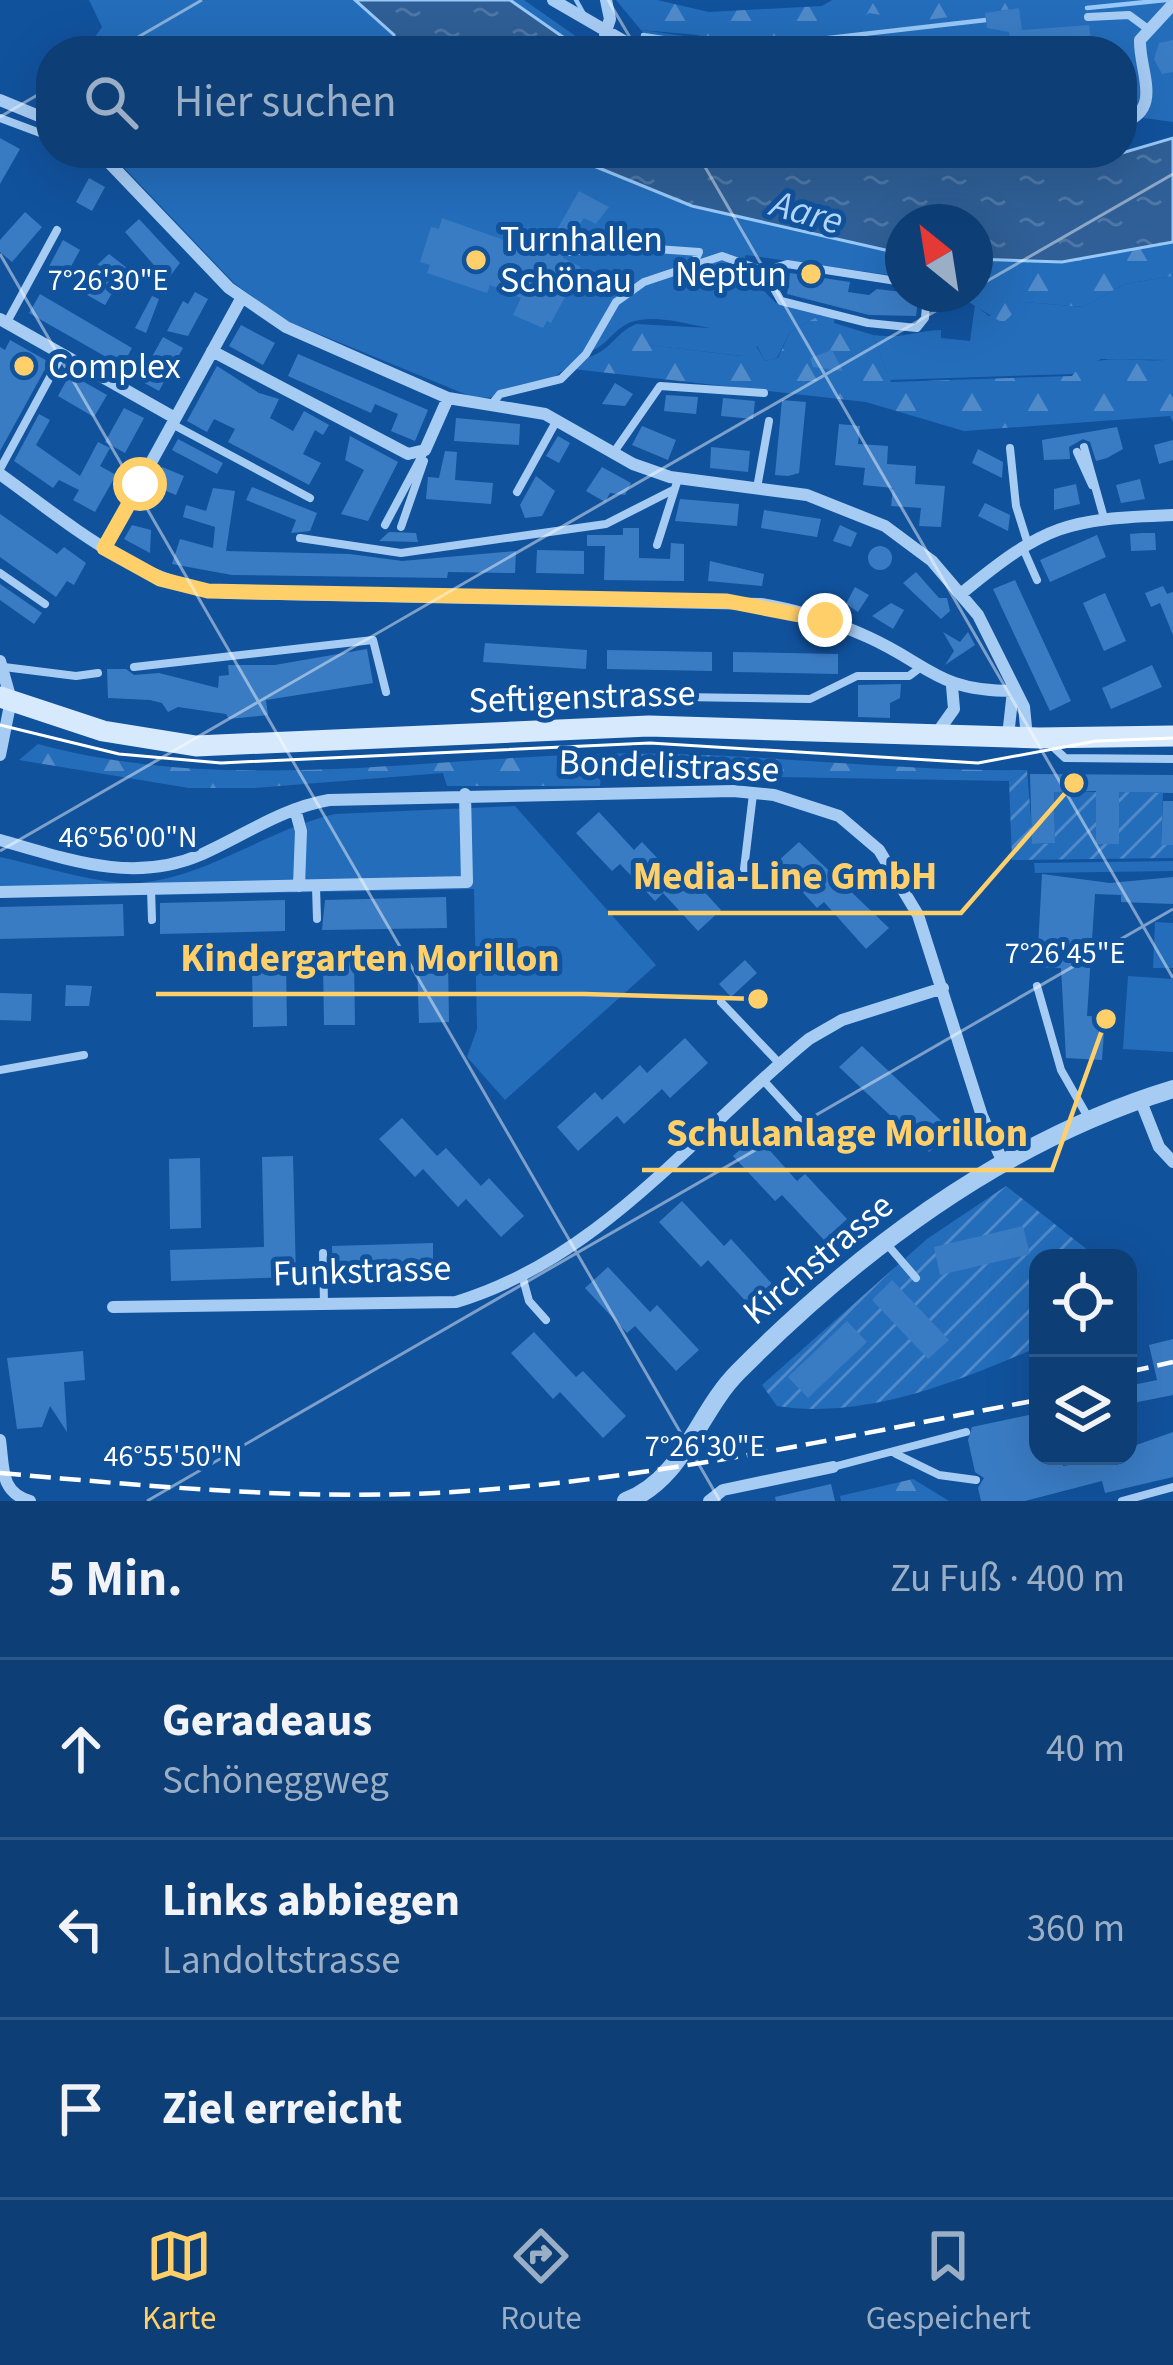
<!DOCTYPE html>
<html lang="de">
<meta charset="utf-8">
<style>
:root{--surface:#0d3e76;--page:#1b497e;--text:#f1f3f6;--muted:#9aaec5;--line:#2d5788;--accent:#ffcf6a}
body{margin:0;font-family:"Source Sans 3",sans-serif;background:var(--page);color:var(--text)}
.controls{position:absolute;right:36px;bottom:36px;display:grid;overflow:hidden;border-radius:24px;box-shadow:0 12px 48px #0002}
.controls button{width:108px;height:108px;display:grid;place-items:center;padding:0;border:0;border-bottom:3px solid var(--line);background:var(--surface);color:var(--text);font:60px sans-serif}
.compass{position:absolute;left:885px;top:204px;width:108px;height:108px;border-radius:50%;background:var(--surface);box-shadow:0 12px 48px #0002;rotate:330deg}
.stop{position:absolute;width:36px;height:36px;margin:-27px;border:9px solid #ffcf6a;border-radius:50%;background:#fff}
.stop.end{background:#ffcf6a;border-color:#fff;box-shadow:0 3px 12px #0008}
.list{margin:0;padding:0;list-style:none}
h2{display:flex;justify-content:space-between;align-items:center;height:156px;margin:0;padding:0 48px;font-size:51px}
h2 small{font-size:39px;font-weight:400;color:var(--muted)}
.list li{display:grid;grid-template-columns:78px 1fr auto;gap:36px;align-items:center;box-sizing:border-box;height:180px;padding:0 48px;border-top:3px solid var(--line)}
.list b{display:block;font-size:45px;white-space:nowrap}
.list p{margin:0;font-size:39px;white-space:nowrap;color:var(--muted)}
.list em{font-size:39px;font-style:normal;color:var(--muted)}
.icon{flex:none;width:66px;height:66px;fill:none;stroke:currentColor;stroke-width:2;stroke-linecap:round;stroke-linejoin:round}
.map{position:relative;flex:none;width:1173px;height:1501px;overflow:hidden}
.search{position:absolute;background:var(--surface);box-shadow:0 12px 48px #0002;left:36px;right:36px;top:36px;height:132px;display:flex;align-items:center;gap:30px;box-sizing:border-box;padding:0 42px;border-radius:48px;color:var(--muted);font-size:45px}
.sheet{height:696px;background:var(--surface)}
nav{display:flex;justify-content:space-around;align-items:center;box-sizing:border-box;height:168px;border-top:3px solid var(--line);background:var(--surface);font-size:33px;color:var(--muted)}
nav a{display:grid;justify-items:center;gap:6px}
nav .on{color:var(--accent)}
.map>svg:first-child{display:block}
</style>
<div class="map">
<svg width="1173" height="1501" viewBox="0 0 1173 1501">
<defs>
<pattern id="forest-firs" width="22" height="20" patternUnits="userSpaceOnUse" patternTransform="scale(3)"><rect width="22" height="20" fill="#246dbb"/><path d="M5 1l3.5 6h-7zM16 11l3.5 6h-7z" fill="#508ac9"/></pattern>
<pattern id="garden-furrows" width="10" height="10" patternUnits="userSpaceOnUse" patternTransform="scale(3)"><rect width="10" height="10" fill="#246dbb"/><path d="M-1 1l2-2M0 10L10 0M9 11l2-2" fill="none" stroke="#508ac9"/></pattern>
<pattern id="water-ripples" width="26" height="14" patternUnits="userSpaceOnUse" patternTransform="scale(3)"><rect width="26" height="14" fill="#2f5f96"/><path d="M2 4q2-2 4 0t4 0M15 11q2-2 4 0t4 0" fill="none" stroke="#4e77a6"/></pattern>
</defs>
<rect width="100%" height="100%" fill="#11529d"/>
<path fill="#246dbb" d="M89,0H355L409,51H85L102,27Z
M510,0H524L597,51L576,47Z
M859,0H1173V122L1122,115V51L681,49L650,41L641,30L692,37Z
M110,153H562L692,206L903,254V277L746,255L741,268L776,303L824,313L790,332L777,358L765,361L757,346L742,356L648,345L636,324L710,328C686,324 655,314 631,322C611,330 604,352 583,352C555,384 515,401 472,397L285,320L234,283Z
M865,153H1089L950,160Z
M1173,276V360L1101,359L1073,374L890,380L873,335C904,339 914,331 941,330V338L970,341L975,305L989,316L1025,302L1083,307L1125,284Z
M515,806L656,965L505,1100L467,1057L477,1029L474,889L155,895L0,887V857C38,865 103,886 140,883C210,876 268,829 335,814Z
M1173,861V871L1035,873L1034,863Z
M1155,922L1173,923V968H1153Z
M1128,976L1173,979V1052L1123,1049Z"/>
<path fill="url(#forest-firs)" d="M616,0H657L709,12L822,6L832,0H1084L910,22L891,23L887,16L869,13L856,22L845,18L838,31L745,39L641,30Z
M1173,242V276L1125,284L1083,307L1025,302L1003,323L962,298L975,294V259L1062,262Z
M824,313L835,317L834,323L873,335L891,382L1072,376C1093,348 1142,365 1173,359V422L1170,416L964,431L866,402L573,369C583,357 588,359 600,352C614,344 619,331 636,324L651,331L649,345L741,356L756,346L765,361L778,358L790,332Z
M38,744C222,794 412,759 599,754C742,750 884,772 1027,770L1009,781L601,774L600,786H447L443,773L254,788H189L19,760Z
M913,1479L949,1501H841L840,1496Z"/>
<path fill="url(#garden-furrows)" d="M1027,770L1033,844L1055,843L1054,783L1058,792H1096L1097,844L1119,784L1123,792L1163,793L1161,844L1173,845V858L1012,860L1009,781Z
M1006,1186L1098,1258H1038V1347C957,1382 865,1420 777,1406L762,1385L927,1239Z"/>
<path fill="url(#water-ripples)" stroke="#98c8f8" stroke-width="3" d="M355,0H510L583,51H409L394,45V35Z
M1173,138V242L1062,262L975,259V222H903V254L692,206L562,153L1007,158L1122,153Z"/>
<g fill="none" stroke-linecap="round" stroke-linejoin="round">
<path stroke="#98c8f8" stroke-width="4.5" d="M576,0L584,14
M1087,8L1166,0
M643,35L708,45L785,43L986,20"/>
</g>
<path fill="#3a7cc4" d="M1019,8L1022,30L1089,25L1092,48L1011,51L1009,32L987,28L985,13Z
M1173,40V72L1162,74L1154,59L1159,43Z
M0,138L20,149L0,184Z
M89,178L105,187L92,211L76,202Z
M579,191L609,207L596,224L584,218L563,248V258L581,267L551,323L547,321L543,328L513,315L521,298L490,285L487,293L427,273L430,265L420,262L431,227L439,229L442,218L543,254Z
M25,212L42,227L12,262L0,252V240Z
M139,219L180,263L167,280L125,232Z
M63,240L80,250L63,281L46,272Z
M109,254L127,268L105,305L87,295L98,264Z
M790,273L850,282L848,292L869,295L877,289L919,294L916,316L869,315L787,294Z
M195,292L208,299L188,336L167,331L183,301L188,304Z
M40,294L132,348L122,366L29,313Z
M152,296L159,299L146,333L135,328Z
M241,325L275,343L263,365L229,346Z
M163,337L183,348L159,391L139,380Z
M10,340L49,362L0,451V347L5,350Z
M832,350L843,371L813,367L810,358Z
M298,354L428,410L415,441L391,431L398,414L375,404L371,413L288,376Z
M217,366L259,393L279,399L270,418L293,431L304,411L329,425L323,435L315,430L303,454L321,463L309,485L228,442L235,429L214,419L207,432L187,421Z
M70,374L107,395L94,417L58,396Z
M615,383L633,394L625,406L602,404Z
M666,395L698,397L696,414L664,411Z
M723,398L755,401L753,419L721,416Z
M782,400L806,402L799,473L788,476L775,475Z
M124,408L144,418L125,453L105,442Z
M39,414L50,420L36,445L80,476L98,442L110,448L100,466L116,475L95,512L73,500L79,490L59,480L53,488L14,461Z
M456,418L520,424L519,445L454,441Z
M839,424L860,426L858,444L888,446L887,464L916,466L915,484L945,486L941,527L919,526L921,508L891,506L893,488L863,485L865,468L835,465Z
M642,426L676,440L668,460L632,445Z
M1117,427L1123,449L1107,458L1096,461L1090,442L1083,439L1069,447L1070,459L1044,460L1042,440Z
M350,436L398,462L368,521L341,514L364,470L345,460Z
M558,436L570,443L559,463L546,456Z
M178,439L223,463L217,474L172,450Z
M1173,440V460L1159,464L1154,445Z
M711,447L750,451L748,472L710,468Z
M978,449L1003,462L1002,478L972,463Z
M445,451L457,452L455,480L493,483L491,504L426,499L428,477L439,478Z
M162,467L184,476L176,495L154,486Z
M602,467L631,483L625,495L610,493L605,502L586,491Z
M536,476L555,491L542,516L525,518L520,505Z
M1140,479L1145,499L1121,503L1116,485Z
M1076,484L1080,504L1054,510V489Z
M252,487L317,513L310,531L291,533L296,520L246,500Z
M213,488L235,491L226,551L350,554L402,561L516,551L515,573L448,572L447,578L232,575L172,564L180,539L213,548L215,527L183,517L186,505L206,511Z
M680,499L739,504L737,526L675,521Z
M985,503L1010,515L1008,531L978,516Z
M764,510L821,519L817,537L761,528Z
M0,514L57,554L64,547L86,563L74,585L67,581L56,597L0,557Z
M132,525L151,530L150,553L124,539Z
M840,525L857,533L851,547L833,541Z
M623,528H639V558L670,559L671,543L684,544V581L604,580L605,546H587V535H623Z
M389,532L416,533L418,542L379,541Z
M1142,533H1155L1156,550L1131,551L1130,534Z
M1097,535L1106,557L1050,582L1040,560Z
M868 558a12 12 0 1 1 24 0a12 12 0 1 1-24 0Z
M537,550L584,551V574L536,573Z
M710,561L764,574L762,586L708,581Z
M916,572L939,598H947L950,611L941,619L903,583Z
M1015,580L1071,701L1050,711L993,589Z
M0,584L42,613L34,624L0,600Z
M1163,586L1167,594L1173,592V635L1160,603L1151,607L1145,593Z
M855,587L869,595L858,612L846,604Z
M1105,593L1126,641L1104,651L1083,603Z
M891,603L904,610L893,629L872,616Z
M943,632L960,642L968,632L975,645L945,665L954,651Z
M485,643L587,650L586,669L483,662Z
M367,649L373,683L266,700L268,715L229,719L226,714L178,707L168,712L162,703L150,700L108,698L107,669H126L134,675L159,673L218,688L219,676L229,675L228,665H275Z
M607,650L712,652V671L607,669Z
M733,652L838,654V674L733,672Z
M1152,665L1162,687L1111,709L1102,688Z
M901,684L900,698L890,703V718L858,717V685Z
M1030,774L1173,775V793L1119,792V844H1096V791L1054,792L1055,843L1032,844Z
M1163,801H1173V845H1161Z
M599,812L634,850L642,842L677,879L686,872L721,910L698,931L663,893L655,901L620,864L612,871L576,833Z
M799,842L889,928L866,949L824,902L817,908L776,863Z
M1042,874L1110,883L1173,877V904L1121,902V895L1095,894L1087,1016L1105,1017L1102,1060L1066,1058L1061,968L1037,967Z
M446,897L447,928L322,930L325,900Z
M285,900V931L160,934V903Z
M123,904L124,936L0,939V907Z
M448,960L449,1022L419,1023L417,961Z
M745,960L757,973L731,997L719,984Z
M354,962L355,1025H324L323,963Z
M286,963L287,1026L253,1027L252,964Z
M66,985L92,986L89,1006H65Z
M0,993L32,994L31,1021L0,1020Z
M685,1038L708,1063L670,1098L662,1089L624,1124L617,1116L578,1151L557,1127L595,1092L602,1100L640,1065L647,1073Z
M862,1046L952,1131L929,1152L839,1067Z
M402,1118L437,1156L446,1148L481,1186L489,1178L524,1216L501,1237L466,1199L458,1207L423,1169L415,1177L379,1139Z
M756,1135L797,1181L805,1174L847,1219L824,1240L782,1195L775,1201L733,1156Z
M293,1156L296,1277L171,1281L170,1250L264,1247L262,1157Z
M200,1158L201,1228L170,1229L169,1159Z
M682,1201L724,1246L731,1239L773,1285L750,1306L708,1260L701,1267L659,1222Z
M1023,1226L1030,1254L940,1275L934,1247Z
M433,1243V1274L333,1276L332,1246Z
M608,1267L650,1312L657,1305L699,1350L676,1371L635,1326L627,1333L585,1288Z
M892,1280L949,1340L928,1359L872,1300Z
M847,1321L867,1342L808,1398L788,1377Z
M534,1332L576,1377L583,1371L626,1416L603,1438L560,1392L553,1399L511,1353Z
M1173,1339V1395L1128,1404V1386L1157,1380L1149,1345Z
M83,1351L85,1380L64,1382L67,1432L50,1406L42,1427L17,1429L7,1358Z
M1038,1413V1456H1061L1063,1466L1128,1456V1448L1173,1432V1477L1105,1493L1102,1481L1025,1501H981L978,1488L984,1478L975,1472L968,1440L972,1427Z
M831,1484L835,1501H776L775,1497Z"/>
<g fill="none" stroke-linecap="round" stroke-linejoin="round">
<path stroke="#a7ccf4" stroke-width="8" d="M1088,17L1129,15L1148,29
M0,118L51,137
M570,252L614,246L699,252L694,263
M764,271L787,264L903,282
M7,322L57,230
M492,404L500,394L561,379L586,354L616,302L644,282L722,256L764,271L781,301L868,323L917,328L925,318L927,294
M172,424L310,498
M1084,447L1104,518
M1010,448L1016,506L1027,541
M614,452L660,386L764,393
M1077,452L1092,485
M0,469L62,355
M757,488L769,421
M517,492L557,420
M385,525L424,452
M401,527L424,461
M300,538L401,553L606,524L673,490
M657,545L678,479
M1022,546L1037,580
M0,573L45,604
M4,667L76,676L98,673
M134,667L373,640L386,692
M481,694L810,699L857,676H909L921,667
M1049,743L1065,758L1173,759
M750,876L744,869L753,794
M316,887L317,919
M151,889L152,920
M1037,986L1061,1070L1089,1119
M721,1002L780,1064
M0,1070L84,1055
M763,1080L807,1128
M886,1243L916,1278
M323,1253L324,1304
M522,1275L529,1301L546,1320
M896,1454L939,1475L976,1480
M1081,1456L1082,1458
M833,1467L966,1432
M1122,1501L1173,1487"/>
<path stroke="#a7ccf4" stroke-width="12" d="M553,0L641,51
M605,34L610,19L606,0
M0,100L51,121
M1122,123C1164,109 1139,72 1140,40L1173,4
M100,153L229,288L286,327L448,398L545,414L633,464L670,477L807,495L885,526L932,561L978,615L1024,707L1027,737
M0,319L175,418
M212,351L408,454L425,450L448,398
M0,474C71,525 138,585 228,593L761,604C798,610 833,621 868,637C930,665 937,691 1013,691
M104,548L241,299
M962,593C1046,524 1066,519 1173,515
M0,661L11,700L0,755
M937,733L954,709L952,686
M1008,736L1013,691
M295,809L301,831L299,886
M0,840C67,859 132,884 200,855C243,836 282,808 329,800L733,791L774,795L839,816L879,850L918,915L982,1116L1002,1160
M0,892L467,882L465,794
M1140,1099L1159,1147L1173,1162
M113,1307L456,1302C602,1258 695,1132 809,1039L842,1020L943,988
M0,1440C4,1469 0,1492 30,1501
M709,1501L723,1490L833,1467"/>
<path stroke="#a7ccf4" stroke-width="18" d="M626,1501C683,1480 698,1412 738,1372C861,1248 1005,1140 1173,1089"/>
<path stroke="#d7e9fd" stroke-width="21" d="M0,697L103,731L196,746L649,726L1039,738L1173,736"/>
<path stroke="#fff" stroke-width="3" d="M0,725L119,754L221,763L650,743L978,763L1096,741L1173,738"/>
<path stroke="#fff" stroke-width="4.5" stroke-dasharray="21 9" stroke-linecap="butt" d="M1128,1372L1173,1362
M0,1473C136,1485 272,1498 409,1494C620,1487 830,1439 1038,1400"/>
</g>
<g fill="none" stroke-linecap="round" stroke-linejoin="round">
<path stroke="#ffcf6a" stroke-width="15" d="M140,484L104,548L160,579L208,591L727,601L825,620"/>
</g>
<path fill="none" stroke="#fff" stroke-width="3" stroke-opacity="0.45" d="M608,0L638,51M114,51L202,0M0,117L51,87M697,153L1173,978M0,254L720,1501M975,288L1173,174M0,851L965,294M147,1501L1173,909"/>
<g fill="#ffcf6a" stroke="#11529d" stroke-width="4.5">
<circle cx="476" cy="260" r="12"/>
<circle cx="811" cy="274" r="12"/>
<circle cx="24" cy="366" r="12"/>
</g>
<g text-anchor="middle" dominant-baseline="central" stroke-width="10" stroke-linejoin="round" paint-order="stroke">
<g font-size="36" fill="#fff" stroke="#11529d" text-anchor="start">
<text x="500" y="239">Turnhallen<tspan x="500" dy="41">Schönau</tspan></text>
<text x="787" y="274" text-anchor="end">Neptun</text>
<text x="48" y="366">Complex</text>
</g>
<g font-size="36" fill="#fff" stroke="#11529d">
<text transform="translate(582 697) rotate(-2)">Seftigenstrasse</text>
<text transform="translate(669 766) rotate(2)">Bondelistrasse</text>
<text transform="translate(818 1259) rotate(-40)">Kirchstrasse</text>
<text transform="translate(362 1271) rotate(-2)">Funkstrasse</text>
</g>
<g font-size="39" font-style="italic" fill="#b3d6fb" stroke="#11529d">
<text transform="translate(807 213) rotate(16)">Aare</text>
</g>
</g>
<g font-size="30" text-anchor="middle" fill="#fff" stroke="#11529d" stroke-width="10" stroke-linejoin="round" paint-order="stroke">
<text x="108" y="290">7°26'30"E</text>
<text x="128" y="847">46°56'00"N</text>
<text x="1065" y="963">7°26'45"E</text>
<text x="705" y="1456">7°26'30"E</text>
<text x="173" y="1466">46°55'50"N</text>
</g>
<path fill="none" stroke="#ffcf6a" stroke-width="4.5" d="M1074 783L961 913H608M758 999L584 994H156M1106 1019L1052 1170H642"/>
<g fill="#ffcf6a" stroke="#11529d" stroke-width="4.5">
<circle cx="1074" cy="783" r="12"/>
<circle cx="758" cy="999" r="12"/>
<circle cx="1106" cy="1019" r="12"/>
</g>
<g font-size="39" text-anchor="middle" font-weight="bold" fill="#ffcf6a" stroke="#11529d" stroke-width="10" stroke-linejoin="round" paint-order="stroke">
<text x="785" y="889">Media-Line GmbH</text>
<text x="370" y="971">Kindergarten Morillon</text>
<text x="847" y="1146">Schulanlage Morillon</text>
</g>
</svg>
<div class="controls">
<button><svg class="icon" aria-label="locate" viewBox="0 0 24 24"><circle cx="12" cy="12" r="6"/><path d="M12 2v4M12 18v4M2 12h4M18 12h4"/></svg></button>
<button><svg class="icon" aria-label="layers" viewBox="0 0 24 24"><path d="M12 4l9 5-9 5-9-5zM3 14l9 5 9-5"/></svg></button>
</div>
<svg class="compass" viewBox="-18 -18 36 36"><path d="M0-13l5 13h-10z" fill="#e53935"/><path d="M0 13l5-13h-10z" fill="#9aaec5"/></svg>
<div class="stop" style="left:140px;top:484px"></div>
<div class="stop end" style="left:825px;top:620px"></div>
<div class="search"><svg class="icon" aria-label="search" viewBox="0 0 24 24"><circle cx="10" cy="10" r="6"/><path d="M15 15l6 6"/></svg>Hier suchen</div>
</div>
<section class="sheet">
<h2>5 Min.<small>Zu Fuß · 400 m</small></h2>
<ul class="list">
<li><svg class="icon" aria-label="ahead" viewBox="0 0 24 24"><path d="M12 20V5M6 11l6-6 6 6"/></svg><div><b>Geradeaus</b><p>Schöneggweg</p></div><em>40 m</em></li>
<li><svg class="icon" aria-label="left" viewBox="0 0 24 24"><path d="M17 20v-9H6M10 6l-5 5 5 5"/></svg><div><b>Links abbiegen</b><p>Landoltstrasse</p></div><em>360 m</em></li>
<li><svg class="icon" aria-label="arrive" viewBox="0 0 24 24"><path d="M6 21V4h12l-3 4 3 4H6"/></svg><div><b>Ziel erreicht</b></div></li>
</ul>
</section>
<nav>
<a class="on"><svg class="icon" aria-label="map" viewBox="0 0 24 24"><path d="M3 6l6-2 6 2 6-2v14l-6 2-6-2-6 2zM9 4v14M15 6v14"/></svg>Karte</a>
<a><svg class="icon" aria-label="directions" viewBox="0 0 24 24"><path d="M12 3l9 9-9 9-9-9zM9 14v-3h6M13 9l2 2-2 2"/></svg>Route</a>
<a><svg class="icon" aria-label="saved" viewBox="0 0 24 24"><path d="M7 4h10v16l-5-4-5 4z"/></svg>Gespeichert</a>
</nav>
